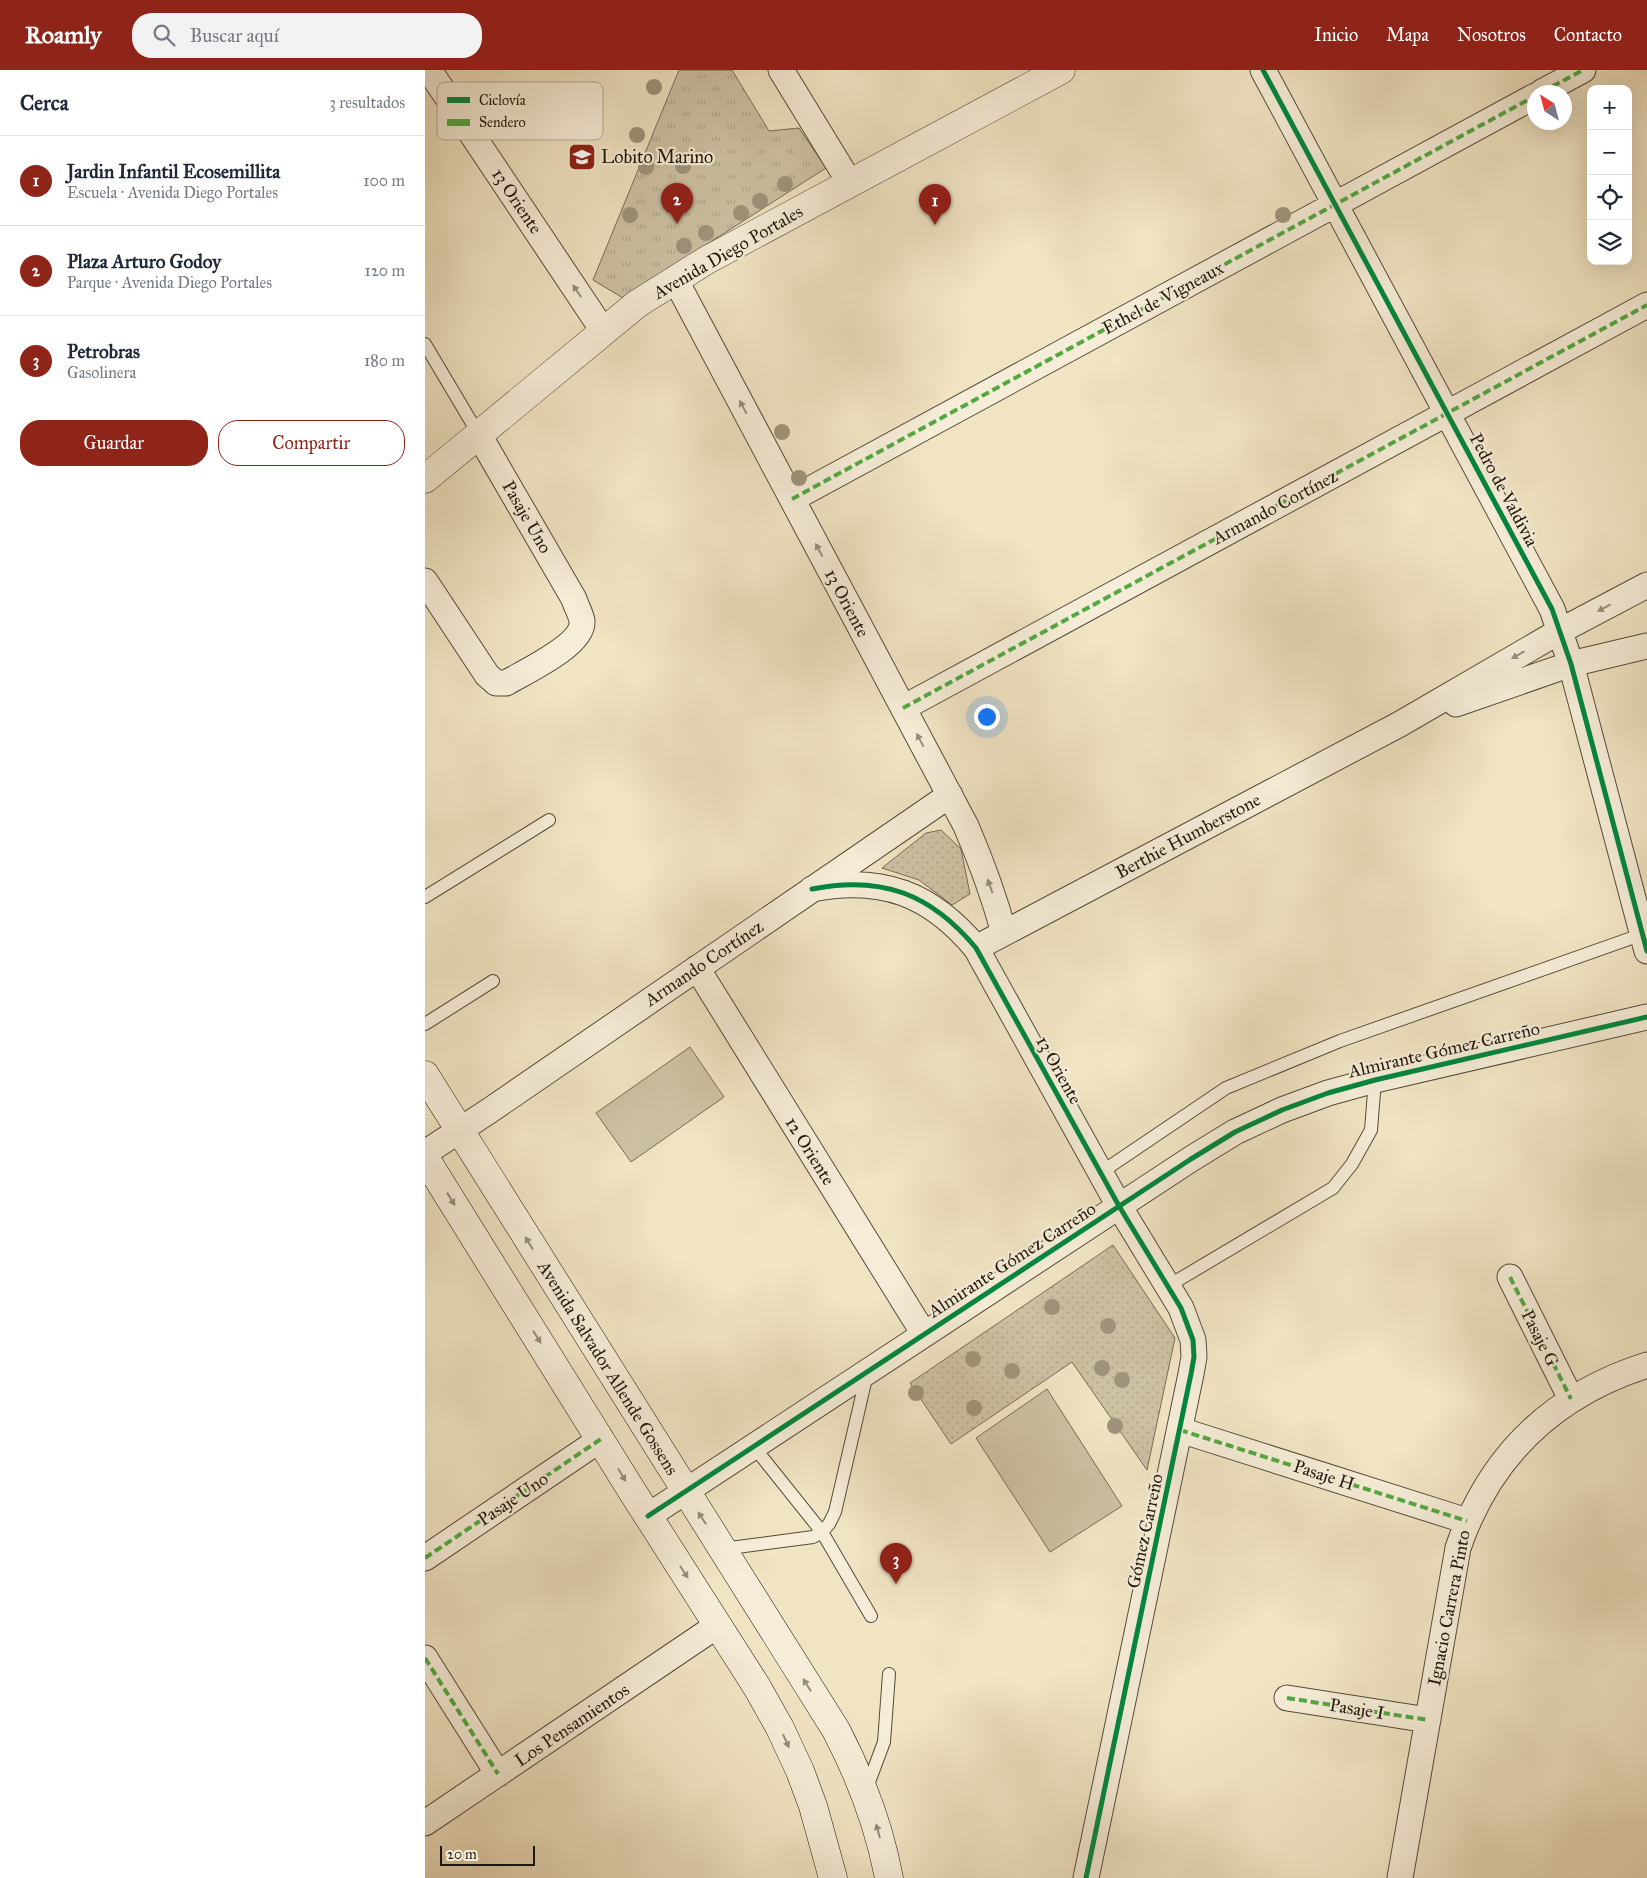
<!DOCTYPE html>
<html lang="es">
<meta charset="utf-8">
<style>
:root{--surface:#fff;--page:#f2f2f3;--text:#1f2937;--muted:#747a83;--line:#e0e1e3;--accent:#8f2418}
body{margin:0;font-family:"IM FELL Great Primer",serif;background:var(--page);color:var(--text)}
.controls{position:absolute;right:15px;top:15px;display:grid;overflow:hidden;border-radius:10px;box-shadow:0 5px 20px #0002}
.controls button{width:45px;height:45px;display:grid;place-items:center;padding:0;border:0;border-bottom:1px solid var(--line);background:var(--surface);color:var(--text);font:25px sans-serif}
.compass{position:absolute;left:1102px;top:15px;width:45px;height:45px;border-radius:50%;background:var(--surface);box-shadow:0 5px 20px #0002;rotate:324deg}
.scale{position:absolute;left:15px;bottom:12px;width:95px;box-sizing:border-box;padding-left:5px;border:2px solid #1f180e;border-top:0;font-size:14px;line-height:18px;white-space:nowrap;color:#1f180e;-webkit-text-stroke:4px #f6edd8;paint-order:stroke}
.you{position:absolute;left:561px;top:646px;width:18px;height:18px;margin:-12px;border:4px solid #fff;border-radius:50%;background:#1a73e8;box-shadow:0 0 0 8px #1a73e833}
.badge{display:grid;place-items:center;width:32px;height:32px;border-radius:50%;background:var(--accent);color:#fff;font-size:16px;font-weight:700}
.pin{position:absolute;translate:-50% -41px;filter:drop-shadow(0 1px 2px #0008)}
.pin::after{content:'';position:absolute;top:26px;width:18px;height:15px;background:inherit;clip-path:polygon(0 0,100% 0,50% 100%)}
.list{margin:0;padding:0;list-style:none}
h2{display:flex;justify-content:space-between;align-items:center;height:65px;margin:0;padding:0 20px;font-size:21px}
h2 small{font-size:16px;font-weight:400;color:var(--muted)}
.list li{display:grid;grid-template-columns:32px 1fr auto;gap:15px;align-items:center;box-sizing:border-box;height:90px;padding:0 20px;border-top:1px solid var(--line)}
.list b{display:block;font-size:19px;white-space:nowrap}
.list p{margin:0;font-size:16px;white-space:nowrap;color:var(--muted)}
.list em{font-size:16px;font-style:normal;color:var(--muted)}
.actions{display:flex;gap:10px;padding:15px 20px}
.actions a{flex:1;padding:11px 0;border:1px solid var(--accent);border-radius:20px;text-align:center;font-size:18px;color:var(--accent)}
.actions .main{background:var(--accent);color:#fff}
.icon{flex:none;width:28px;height:28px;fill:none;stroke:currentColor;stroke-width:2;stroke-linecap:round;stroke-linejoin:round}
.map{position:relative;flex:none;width:1222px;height:1808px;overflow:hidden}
header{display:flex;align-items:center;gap:30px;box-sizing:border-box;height:70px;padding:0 25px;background:var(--accent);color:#fff}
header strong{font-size:24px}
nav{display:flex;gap:28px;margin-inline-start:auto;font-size:18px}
.search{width:350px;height:45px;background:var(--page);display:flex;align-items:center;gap:12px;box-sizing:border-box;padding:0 18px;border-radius:20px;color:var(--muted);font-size:19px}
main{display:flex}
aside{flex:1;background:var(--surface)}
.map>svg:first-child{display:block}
</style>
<header>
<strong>Roamly</strong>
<div class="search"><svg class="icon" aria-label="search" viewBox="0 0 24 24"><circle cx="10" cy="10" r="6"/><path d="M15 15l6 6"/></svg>Buscar aquí</div>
<nav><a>Inicio</a><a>Mapa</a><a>Nosotros</a><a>Contacto</a></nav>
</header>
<main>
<aside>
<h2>Cerca<small>3 resultados</small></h2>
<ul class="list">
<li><span class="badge">1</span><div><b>Jardin Infantil Ecosemillita</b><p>Escuela · Avenida Diego Portales</p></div><em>100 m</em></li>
<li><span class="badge">2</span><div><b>Plaza Arturo Godoy</b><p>Parque · Avenida Diego Portales</p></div><em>120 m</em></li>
<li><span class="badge">3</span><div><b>Petrobras</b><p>Gasolinera</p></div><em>180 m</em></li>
</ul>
<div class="actions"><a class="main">Guardar</a><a>Compartir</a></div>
</aside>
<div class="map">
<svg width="1222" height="1808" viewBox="0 0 1222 1808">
<defs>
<pattern id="grass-dots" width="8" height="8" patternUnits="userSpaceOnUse" patternTransform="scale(1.25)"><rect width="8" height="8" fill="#cdc1a4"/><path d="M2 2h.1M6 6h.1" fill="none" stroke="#b0a58c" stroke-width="1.8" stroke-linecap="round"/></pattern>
<pattern id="park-tufts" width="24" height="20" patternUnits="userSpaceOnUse" patternTransform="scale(1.25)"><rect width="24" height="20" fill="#cdc1a4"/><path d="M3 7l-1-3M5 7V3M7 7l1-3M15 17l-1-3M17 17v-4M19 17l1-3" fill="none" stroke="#b0a58c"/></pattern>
</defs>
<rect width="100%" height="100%" fill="#f1e4c3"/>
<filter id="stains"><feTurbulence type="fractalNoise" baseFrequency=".004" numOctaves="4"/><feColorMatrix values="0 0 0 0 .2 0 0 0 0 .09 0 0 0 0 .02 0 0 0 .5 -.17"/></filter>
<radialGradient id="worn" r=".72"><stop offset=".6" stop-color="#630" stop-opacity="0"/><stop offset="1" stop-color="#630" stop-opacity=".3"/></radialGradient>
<path fill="url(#grass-dots)" stroke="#766c59" d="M516,760L536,779L545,824L527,835L494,810L457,798L501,763Z
M688,1175L750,1268L722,1400L647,1292L526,1374L485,1313Z"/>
<path fill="url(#park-tufts)" stroke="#766c59" d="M254,0H307L344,61L374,58L401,98L198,228L168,210Z"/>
<path fill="#cdc1a4" stroke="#766c59" d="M265,977L299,1027L206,1092L171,1043Z
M622,1319L697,1436L625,1482L551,1368Z"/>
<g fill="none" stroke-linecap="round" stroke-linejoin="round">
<g stroke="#544b3b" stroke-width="14">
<path id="service" d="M0,274L54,365
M0,827L124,750
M0,954L68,911
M675,1103L801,1018L915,971L1221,863
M743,1216L908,1118L927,1094L946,1060L950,1010
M442,1304L410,1442L404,1454L397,1462L446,1546
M297,1479L388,1467L397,1462L329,1377
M441,1720L459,1672L464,1604"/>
</g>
<g stroke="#544b3b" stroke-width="27">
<path id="minor" d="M4,0L179,262
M356,0L425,113
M838,0L1127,539L1146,594L1222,881
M1117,22L1158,0
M250,209L541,756C556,791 569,826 579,863
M367,429L1110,26
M0,511L62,605L71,613H81C99,602 159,575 157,551C156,544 151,536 149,529L54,365
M1031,634L1146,594L1222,576
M478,638L1222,235
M387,819C457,805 506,824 551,878L694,1136L756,1238L768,1270L769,1287L766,1304L661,1808
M551,878L975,654L1135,561L1222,515
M272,898L499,1264
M0,1083L64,1041L525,725
M1085,1207L1146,1329
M755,1360L1042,1451
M223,1446L766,1089L810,1062L857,1040L903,1023L950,1010L1222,947
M0,1488L176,1369
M0,1588L73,1704
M862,1628L1003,1650
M0,1753L293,1555
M975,1808L1033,1478C1065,1385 1128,1325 1222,1295"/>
</g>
<g stroke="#544b3b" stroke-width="29">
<path id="tertiary" d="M0,409L212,234L282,190L636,0"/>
</g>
<g stroke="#1f180e" stroke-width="29">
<path id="secondary" d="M0,1005L411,1660C436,1708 454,1755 464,1808
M0,1088L207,1421L332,1617L355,1658L375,1701L388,1736L408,1808"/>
</g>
<use href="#service" stroke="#f6edd8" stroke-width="12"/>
<use href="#minor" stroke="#f6edd8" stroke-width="25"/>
<use href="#tertiary" stroke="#f6edd8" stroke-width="28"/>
<use href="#secondary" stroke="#f6edd8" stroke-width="28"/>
<path stroke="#52a941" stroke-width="4" stroke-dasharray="8 4" stroke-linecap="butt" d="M1117,22L1158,0
M367,429L1110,26
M478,638L1222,235
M1085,1207L1146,1329
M755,1360L1042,1451
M0,1488L176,1369
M0,1588L73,1704
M862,1628L1003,1650"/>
<g stroke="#f6edd8" stroke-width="8">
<path id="cycleway" d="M838,0L1127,539L1146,594L1222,881
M387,819C457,805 506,824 551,878L694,1136L756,1238L768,1270L769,1287L766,1304L661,1808
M223,1446L766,1089L810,1062L857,1040L903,1023L950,1010L1222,947"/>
</g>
<use href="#cycleway" stroke="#00873e" stroke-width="5"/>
</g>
<g fill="#9f947c">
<circle cx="229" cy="17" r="8"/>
<circle cx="212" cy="65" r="8"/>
<circle cx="258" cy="96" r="8"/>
<circle cx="221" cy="97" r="8"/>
<circle cx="360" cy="114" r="8"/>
<circle cx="335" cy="131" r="8"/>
<circle cx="316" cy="143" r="8"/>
<circle cx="205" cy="145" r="8"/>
<circle cx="858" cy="145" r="8"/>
<circle cx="281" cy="163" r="8"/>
<circle cx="259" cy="176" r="8"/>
<circle cx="357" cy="362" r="8"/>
<circle cx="374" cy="408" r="8"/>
<circle cx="627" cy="1237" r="8"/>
<circle cx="683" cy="1256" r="8"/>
<circle cx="548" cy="1289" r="8"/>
<circle cx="677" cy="1298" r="8"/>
<circle cx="587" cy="1301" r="8"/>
<circle cx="697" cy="1310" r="8"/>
<circle cx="491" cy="1323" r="8"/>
<circle cx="549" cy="1338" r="8"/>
<circle cx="690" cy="1356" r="8"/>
</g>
<defs><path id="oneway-solid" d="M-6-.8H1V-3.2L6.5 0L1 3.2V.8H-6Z" transform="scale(1.25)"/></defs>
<g fill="#958d7d">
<use href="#oneway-solid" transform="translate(152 221) rotate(-124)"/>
<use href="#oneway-solid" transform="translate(318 337) rotate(-118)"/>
<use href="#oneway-solid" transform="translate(394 480) rotate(-118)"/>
<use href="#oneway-solid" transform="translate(1179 538) rotate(152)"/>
<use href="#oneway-solid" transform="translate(1093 585) rotate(150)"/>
<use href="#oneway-solid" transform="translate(495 670) rotate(-118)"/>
<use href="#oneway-solid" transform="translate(565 816) rotate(-110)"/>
<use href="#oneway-solid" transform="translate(26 1129) rotate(58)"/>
<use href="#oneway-solid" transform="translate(104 1173) rotate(-122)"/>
<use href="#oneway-solid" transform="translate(112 1267) rotate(58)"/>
<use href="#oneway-solid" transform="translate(197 1405) rotate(59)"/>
<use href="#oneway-solid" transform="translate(277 1448) rotate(-123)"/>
<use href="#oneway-solid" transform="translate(259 1502) rotate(57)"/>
<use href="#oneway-solid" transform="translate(382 1615) rotate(-122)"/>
<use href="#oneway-solid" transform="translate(361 1671) rotate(66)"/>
<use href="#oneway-solid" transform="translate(453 1761) rotate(-105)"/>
</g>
<defs>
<g id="school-square" transform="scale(1.4375)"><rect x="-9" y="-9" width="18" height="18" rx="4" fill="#8f2418" stroke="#f6edd8"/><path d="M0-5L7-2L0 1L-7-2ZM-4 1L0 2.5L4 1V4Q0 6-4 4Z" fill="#fff"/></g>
</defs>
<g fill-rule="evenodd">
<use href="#school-square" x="157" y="87"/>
</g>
<g text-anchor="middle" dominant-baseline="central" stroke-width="4.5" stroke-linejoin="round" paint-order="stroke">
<g font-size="18" fill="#1f180e" stroke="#f6edd8" text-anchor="start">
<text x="176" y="87">Lobito Marino</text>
</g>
<g font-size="18" fill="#1f180e" stroke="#f6edd8">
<text transform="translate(92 131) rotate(56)">13 Oriente</text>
<text transform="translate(303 182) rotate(-30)">Avenida Diego Portales</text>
<text transform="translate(738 228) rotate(-28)">Ethel de Vigneaux</text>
<text transform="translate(1079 420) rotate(62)">Pedro de Valdivia</text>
<text transform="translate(850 437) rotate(-28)">Armando Cortínez</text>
<text transform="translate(102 447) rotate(60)">Pasaje Uno</text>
<text transform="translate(422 533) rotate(62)">13 Oriente</text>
<text transform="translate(763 766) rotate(-28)">Berthie Humberstone</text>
<text transform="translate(279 893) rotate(-34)">Armando Cortínez</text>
<text transform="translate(1019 980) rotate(-13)">Almirante Gómez Carreño</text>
<text transform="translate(634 1000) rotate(61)">13 Oriente</text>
<text transform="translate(385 1081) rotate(58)">12 Oriente</text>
<text transform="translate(587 1190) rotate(-33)">Almirante Gómez Carreño</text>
<text transform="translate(1115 1268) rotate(63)">Pasaje G</text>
<text transform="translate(183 1298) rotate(58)">Avenida Salvador Allende Gossens</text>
<text transform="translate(899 1405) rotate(18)">Pasaje H</text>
<text transform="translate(88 1429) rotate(-34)">Pasaje Uno</text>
<text transform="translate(720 1461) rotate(-78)">Gómez Carreño</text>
<text transform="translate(1024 1538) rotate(-79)">Ignacio Carrera Pinto</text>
<text transform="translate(932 1639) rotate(9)">Pasaje I</text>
<text transform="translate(147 1655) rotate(-34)">Los Pensamientos</text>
</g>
</g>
<rect x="12" y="12" width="166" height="58" rx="8" fill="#f6edd8" stroke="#b6ad9b" stroke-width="1"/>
<rect x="22" y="27" width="23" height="6" fill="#00873e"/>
<rect x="22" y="49" width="23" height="7" fill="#52a941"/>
<g font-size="14" fill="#1f180e">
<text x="54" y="35">Ciclovía</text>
<text x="54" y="57">Sendero</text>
</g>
<rect width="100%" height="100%" filter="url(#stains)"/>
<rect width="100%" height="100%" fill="url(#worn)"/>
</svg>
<div class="controls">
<button>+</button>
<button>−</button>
<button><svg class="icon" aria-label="locate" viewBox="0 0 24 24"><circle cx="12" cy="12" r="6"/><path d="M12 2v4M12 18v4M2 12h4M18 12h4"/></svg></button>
<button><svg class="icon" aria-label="layers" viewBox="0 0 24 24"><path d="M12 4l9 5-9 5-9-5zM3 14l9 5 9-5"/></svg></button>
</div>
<svg class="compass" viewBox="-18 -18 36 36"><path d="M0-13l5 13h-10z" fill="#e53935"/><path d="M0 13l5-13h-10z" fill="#747a83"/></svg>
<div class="scale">20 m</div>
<div class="you"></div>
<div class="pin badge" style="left:510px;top:155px">1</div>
<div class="pin badge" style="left:252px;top:154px">2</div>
<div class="pin badge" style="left:471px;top:1514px">3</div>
</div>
</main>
